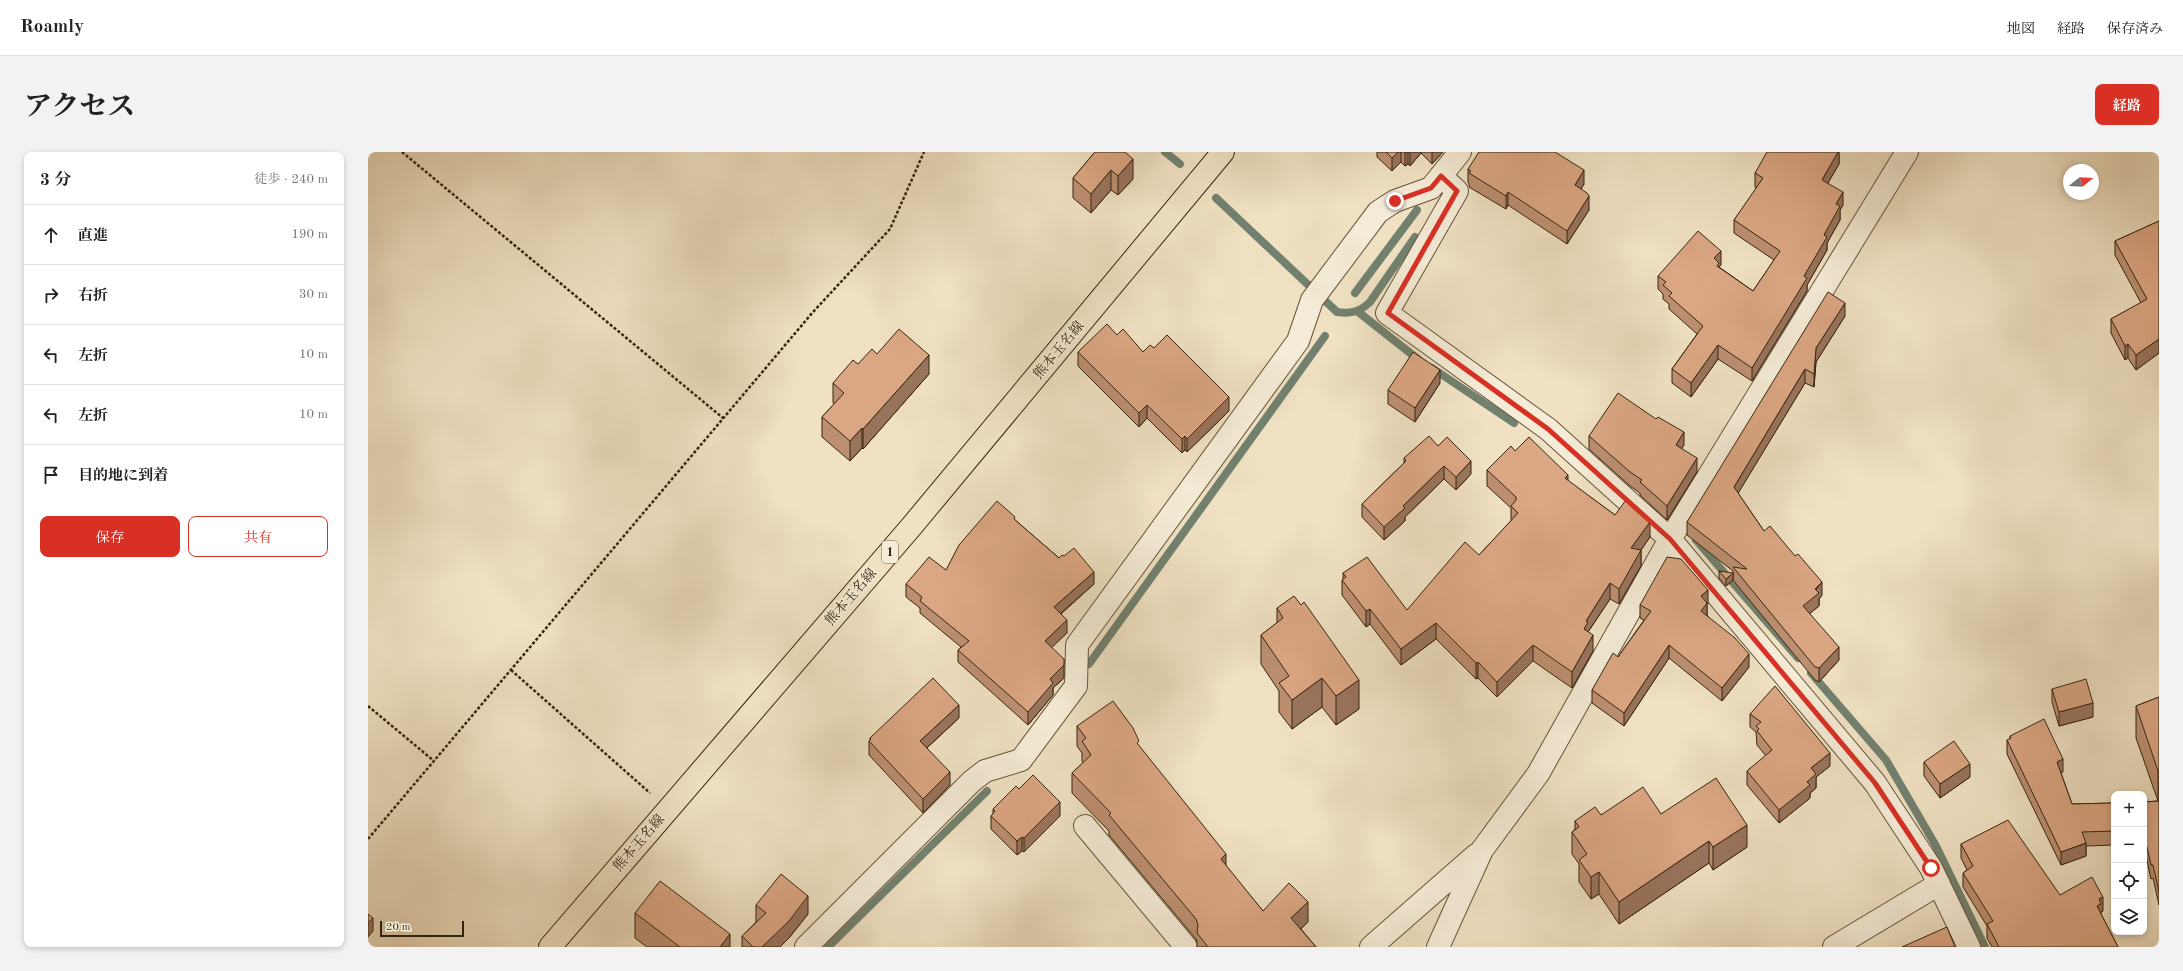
<!DOCTYPE html>
<html lang="ja">
<meta charset="utf-8">
<style>
:root{--surface:#fff;--page:#f2f2f2;--text:#222;--muted:#767676;--line:#e0e0e0;--accent:#d93025}
body{margin:0;font-family:"Old Standard TT","Noto Serif JP",serif;background:var(--page);color:var(--text)}
.controls{position:absolute;right:12px;bottom:12px;display:grid;overflow:hidden;border-radius:8px;box-shadow:0 2px 6px #0003}
.controls button{width:36px;height:36px;display:grid;place-items:center;padding:0;border:0;border-bottom:1px solid var(--line);background:var(--surface);color:var(--text);font:20px sans-serif}
.compass{position:absolute;left:1695px;top:12px;width:36px;height:36px;border-radius:50%;background:var(--surface);box-shadow:0 2px 6px #0003;rotate:72deg}
.scale{position:absolute;left:12px;bottom:10px;width:84px;box-sizing:border-box;padding-left:4px;border:2px solid #35250e;border-top:0;font-size:11px;line-height:14px;white-space:nowrap;color:#35250e;-webkit-text-stroke:3px #f5ecd7;paint-order:stroke}
.stop{position:absolute;width:12px;height:12px;margin:-9px;border:3px solid #d93025;border-radius:50%;background:#fff}
.stop.end{background:#d93025;border-color:#fff;box-shadow:0 1px 4px #0008}
.list{margin:0;padding:0;list-style:none}
h2{display:flex;justify-content:space-between;align-items:center;height:52px;margin:0;padding:0 16px;font-size:17px}
h2 small{font-size:13px;font-weight:400;color:var(--muted)}
.list li{display:grid;grid-template-columns:26px 1fr auto;gap:12px;align-items:center;box-sizing:border-box;height:60px;padding:0 16px;border-top:1px solid var(--line)}
.list b{display:block;font-size:15px;white-space:nowrap}
.list em{font-size:13px;font-style:normal;color:var(--muted)}
.actions{display:flex;gap:8px;padding:12px 16px}
.actions a{flex:1;padding:9px 0;border:1px solid var(--accent);border-radius:8px;text-align:center;font-size:14px;color:var(--accent)}
.actions .main{background:var(--accent);color:#fff}
.icon{flex:none;width:22px;height:22px;fill:none;stroke:currentColor;stroke-width:2;stroke-linecap:round;stroke-linejoin:round}
.map{position:relative;flex:none;width:1791px;height:795px;overflow:hidden;border-radius:8px}
header{display:flex;align-items:center;gap:24px;box-sizing:border-box;height:56px;padding:0 20px;background:var(--surface);border-bottom:1px solid var(--line)}
header strong{font-size:19px}
nav{display:flex;gap:22px;margin-inline-start:auto;font-size:14px}
.intro{display:flex;align-items:center;justify-content:space-between;box-sizing:border-box;height:96px;padding:0 24px}
h1{margin:0;font-size:28px}
.button{padding:10px 18px;border-radius:8px;background:var(--accent);color:#fff;font-size:14px;font-weight:700}
main{display:flex;gap:24px;padding:0 24px}
aside{flex:1;background:var(--surface);border-radius:8px;box-shadow:0 2px 6px #0003}
.map>svg:first-child{display:block}
</style>
<header>
<strong>Roamly</strong>
<nav><a>地図</a><a>経路</a><a>保存済み</a></nav>
</header>
<div class="intro"><h1>アクセス</h1><a class="button">経路</a></div>
<main>
<aside>
<h2>3 分<small>徒歩 · 240 m</small></h2>
<ul class="list">
<li><svg class="icon" aria-label="ahead" viewBox="0 0 24 24"><path d="M12 20V5M6 11l6-6 6 6"/></svg><div><b>直進</b></div><em>190 m</em></li>
<li><svg class="icon" aria-label="right" viewBox="0 0 24 24"><path d="M7 20v-9h11M14 6l5 5-5 5"/></svg><div><b>右折</b></div><em>30 m</em></li>
<li><svg class="icon" aria-label="left" viewBox="0 0 24 24"><path d="M17 20v-9H6M10 6l-5 5 5 5"/></svg><div><b>左折</b></div><em>10 m</em></li>
<li><svg class="icon" aria-label="left" viewBox="0 0 24 24"><path d="M17 20v-9H6M10 6l-5 5 5 5"/></svg><div><b>左折</b></div><em>10 m</em></li>
<li><svg class="icon" aria-label="arrive" viewBox="0 0 24 24"><path d="M6 21V4h12l-3 4 3 4H6"/></svg><div><b>目的地に到着</b></div></li>
</ul>
<div class="actions"><a class="main">保存</a><a>共有</a></div>
</aside>
<div class="map">
<svg width="1791" height="795" viewBox="0 0 1791 795">
<rect width="100%" height="100%" fill="#efe1c2"/>
<filter id="stains"><feTurbulence type="fractalNoise" baseFrequency=".005" numOctaves="4"/><feColorMatrix values="0 0 0 0 .2 0 0 0 0 .09 0 0 0 0 .02 0 0 0 .5 -.17"/></filter>
<radialGradient id="worn" r=".72"><stop offset=".6" stop-color="#630" stop-opacity="0"/><stop offset="1" stop-color="#630" stop-opacity=".3"/></radialGradient>
<g fill="none" stroke-linecap="round" stroke-linejoin="round">
<path stroke="#72816f" stroke-width="8" d="M797,0L812,12
M848,46L969,160C982,162 992,160 1002,150L1047,85
M987,141L1049,58
M989,159L1051,208
M1064,216L1146,271
M1328,388L1430,506
M721,512L957,184
M1443,521L1518,608L1568,694L1617,795
M460,795L619,639"/>
<g stroke="#64543b" stroke-width="24">
<path id="minor" d="M1073,24L1089,39L1019,161L1180,277L1302,387L1507,631L1563,716L1601,795
M717,674L818,795
M438,795L604,629L617,619L653,608L708,534L709,493L930,189L944,148L1010,60L1027,49L1063,36L1092,0
M1003,795L1108,703
M1070,795L1114,698L1170,622L1302,387L1539,0
M1466,795L1571,732"/>
</g>
<g stroke="#35250e" stroke-width="24">
<path id="primary" d="M182,795L543,375L855,0"/>
</g>
<path stroke="#35250e" stroke-width="2.5" stroke-dasharray="3 2" stroke-linecap="butt" d="M34,0L355,266
M143,518L282,641
M0,554L66,609
M0,687L445,160L522,77L556,0"/>
<use href="#minor" stroke="#f5ecd7" stroke-width="22"/>
<use href="#primary" stroke="#efe1c2" stroke-width="22"/>
</g>
<path fill="#bc8f71" stroke="#35250e" d="M727,0L765,27L750,43L743,38L723,61L705,46V26Z
M1009,0H1075L1064,12L1053,1L1042,14L1040,12L1037,14L1033,10L1024,19L1009,5Z
M1471,0V12L1460,31L1475,53L1472,58V68L1459,91V98L1439,133V139L1384,229L1350,207L1323,245L1304,231V217L1329,182L1301,157V152L1295,147V142L1290,137V124L1353,113L1351,115L1385,139L1406,108L1366,81V68L1389,36L1387,35V21Z
M1100,17L1216,32L1213,37L1221,58L1199,92L1140,53L1138,57L1101,35V32L1100,30Z
M1791,69V201L1768,218L1760,206L1757,208L1743,181V167L1773,151L1747,103V89Z
M1477,164L1448,210L1446,235L1437,231L1370,341L1396,379L1454,443L1451,447V454L1441,462L1471,508L1451,530L1447,528L1365,428V419L1319,383V370Z
M749,183L775,200L861,259L819,300L817,298L814,301L779,266L771,275L710,214V200Z
M509,202L561,222L495,297L494,296L482,309L454,285V265L466,252L465,250V231L490,212Z
M1072,231L1047,270L1020,252V238Z
M1221,284L1316,293L1313,297L1329,320L1299,368L1272,343V341L1262,334L1221,297Z
M1070,294L1103,322L1088,338L1076,327L1037,365V369L1016,388L994,365V352L1036,311V306Z
M1147,299L1200,329L1247,363L1282,385L1273,398V414L1251,452L1242,447L1220,480L1225,499L1204,536L1165,509L1129,545L1110,526L1108,527L1068,487L1033,513L1002,472L998,475L974,443V428L975,427V421L1039,458L1111,403L1143,369V356L1119,334V318Z
M647,368L691,406L726,432L693,462L699,481L683,495L696,526L685,536V543L660,573L590,510V498L593,495L552,461V456L538,445V432L578,418Z
M1351,419L1365,428L1358,434L1351,426Z
M1340,451L1339,453V463L1381,515L1354,549L1301,506L1256,574L1224,551V538L1250,505L1276,468L1272,466V453Z
M909,456L991,557L968,573L954,555L924,577L911,560V539L893,512V483L909,471Z
M1684,537L1725,565L1691,574L1684,550Z
M1791,545V753L1785,726L1783,727L1776,695V650L1790,649L1768,586V554Z
M1382,562L1462,614L1448,625V636L1442,641V646L1411,671L1379,633V619L1398,604L1389,593L1388,580L1382,575Z
M591,566L559,596L582,633L555,661L501,603V589H502V586Z
M709,574L771,594L858,714L895,759L940,770L933,777L948,795H829V790L828,787L741,683V679L704,641V621L715,611L714,609V601L709,594Z
M1642,584L1695,620L1693,621L1704,652L1746,651V693L1718,694V704L1693,713L1639,602V588L1642,587Z
M1556,610L1602,625L1572,646L1556,624Z
M651,637L692,664L656,700L654,699L649,703L623,677V664L625,662V657Z
M1233,663L1379,695L1345,718L1341,711L1251,772L1231,742L1223,747L1211,730V712L1204,702V680L1207,677V669Z
M1593,692L1692,743L1735,759L1733,760V762L1750,795H1624L1619,786V774L1595,735V721L1599,718L1593,706Z
M388,753L440,762L421,786L412,795H374V784L388,770Z
M267,761L362,795H279L267,786Z"/>
<path fill="#99745c" stroke="#35250e" d="M1030,0H1033V10L1024,19V6Z
M1038,0H1040V12L1037,14V1Z
M1042,0H1053V1L1042,14Z
M1064,0H1075L1064,12Z
M1470,0H1471V12L1454,41V28Z
M765,7V27L750,43V24Z
M743,18V38L723,61V42Z
M1216,18V32L1207,47V33Z
M1140,40V53L1138,57V44Z
M1475,40V53L1472,58V68L1459,91V98L1439,133V139L1384,229V216L1436,124L1456,83L1468,52Z
M1221,44V58L1199,92V79Z
M1353,99V113L1351,115V124L1346,106Z
M1477,151V164L1448,210L1446,235V222L1448,196Z
M1791,187V201L1768,218V203Z
M1760,192V206L1757,208V194Z
M1350,193V207L1323,245V231Z
M561,203V222L495,297V277Z
M1437,217V231L1366,348V335Z
M1072,218V231L1047,270V256Z
M861,245V259L819,300V287Z
M779,253V266L771,275V261Z
M494,276V296L482,309V289Z
M1316,280V293L1308,306V293Z
M817,284V298L814,301V287Z
M1329,306V320L1299,368V354Z
M1103,309V322L1088,338V325Z
M1076,314V327L1037,365V369L1016,388V375L1035,354Z
M1200,323V339L1197,326Z
M1282,370V385L1273,398V414L1251,452V437L1263,396Z
M726,420V432L686,467V455Z
M1365,421V428L1358,434V427Z
M1454,430V443L1451,447V454L1435,467V454Z
M1242,431V447L1220,480L1216,477L1218,469Z
M1340,438V451L1339,453V464L1333,472V444Z
M1002,457V472L998,475V459Z
M699,468V481L677,502V489Z
M1068,471V487L1033,513V497Z
M1225,483V499L1204,536V520Z
M1165,493V509L1129,545V530Z
M1301,493V506L1256,574V561Z
M1471,495V508L1451,530V516Z
M1381,502V515L1354,549V536Z
M696,507V526L685,536V543L660,573V560Z
M1110,510V526L1108,527V511Z
M954,526V555L924,577V548Z
M991,528V557L968,573V544Z
M1725,551V565L1691,574V560Z
M591,553V566L552,602V589Z
M1462,601V614L1448,625V636L1442,641V646L1411,671V658L1439,630L1443,616Z
M1695,607V620L1689,623V610Z
M1602,612V625L1572,646V632Z
M1790,619H1791V651H1790Z
M582,620V633L555,661V647Z
M692,650V664L656,700V686Z
M1379,673V695L1345,718V695Z
M654,685V699L649,703V689Z
M1341,689V711L1251,772V750Z
M1718,691V704L1693,713V700Z
M858,702V722L853,707Z
M1231,720V742L1223,747V725Z
M440,744V762L421,786L412,795H394Z
M1735,745V759L1733,760V766L1729,754L1731,747Z
M940,750V770L923,786V766Z
M5,766V779L0,785V771Z
M362,782V795H352Z"/>
<path fill="#dba683" stroke="#35250e" d="M727,0H757L765,7L750,24L743,18L723,42L705,26Z
M1018,0H1030L1024,6Z
M1111,0H1187L1216,18L1207,33L1219,41L1221,44L1199,79L1140,40L1138,44L1101,21L1103,19L1100,17Z
M1399,0H1470L1454,28L1475,40L1468,52L1472,54L1456,83L1459,85L1436,124L1439,126L1384,216L1350,193L1323,231L1304,217L1335,174L1301,144L1304,141L1295,133L1298,130L1290,124L1330,79L1353,99L1346,106L1351,111L1349,114L1385,139L1412,99L1366,68L1395,26L1387,21Z
M1791,69V187L1768,203L1760,192L1757,194L1743,167L1779,147L1747,89Z
M1460,140L1477,151L1448,196L1446,222L1437,217L1366,335L1396,379L1402,374L1427,404L1430,402L1454,430L1447,437L1451,441L1435,454L1471,495L1451,516L1447,515L1365,415L1379,417L1319,370Z
M739,172L749,183L755,177L775,200L782,193L786,196L799,183L861,245L819,287L817,284L814,287L779,253L771,261L710,200Z
M531,177L561,203L495,277L494,276L482,289L454,265L476,241L465,231L485,208L490,212L504,197L509,202Z
M1045,200L1072,218L1047,256L1020,238Z
M1250,241L1288,267L1290,265L1316,280L1308,293L1329,306L1299,354L1272,330L1274,328L1262,320L1221,284Z
M1061,284L1070,294L1079,285L1103,309L1088,325L1076,314L1035,354L1037,356L1016,375L994,352L1038,309L1036,306Z
M1161,285L1200,323L1197,326L1247,363L1258,348L1282,370L1263,396L1273,398L1251,437L1242,431L1218,469L1220,470L1216,477L1225,483L1204,520L1165,493L1129,530L1110,510L1108,511L1068,471L1033,497L1002,457L998,459L974,428L978,425L975,421L999,405L1039,458L1097,390L1111,403L1150,361L1143,354L1148,348V345L1119,318L1143,294L1147,299Z
M629,349L647,365L646,367L691,406L694,403L696,404L706,396L726,420L686,455L699,468L677,489L696,507V513L682,527L685,531L660,560L590,498L601,489L552,449L554,445L538,432L561,405L578,418L591,393Z
M1299,405L1313,407L1340,438L1333,444L1339,451L1333,459L1367,486L1381,502L1354,536L1301,493L1256,561L1224,538L1245,501L1250,505L1283,459L1272,453Z
M1351,419L1365,421L1358,427Z
M926,444L933,453L936,450L991,528L968,544L954,526L924,548L911,531L921,524L893,483L915,466L909,456Z
M565,526L591,553L552,589L582,620L555,647L501,589L503,587L502,586Z
M1718,527L1725,551L1691,560L1684,537Z
M1407,534L1462,601L1443,616L1448,622L1439,630L1442,633L1411,658L1379,619L1404,598L1389,579L1391,577L1388,574L1393,570L1382,562Z
M1791,545V619H1790L1768,554Z
M745,549L765,576L771,589L769,591L858,702L853,707L895,759L921,731L940,750L923,766L948,795H840L829,781L830,773L828,767L741,663L743,661L704,621L723,603L714,589L718,586L709,574Z
M1676,567L1695,607L1689,610L1704,652L1746,651V679L1714,680L1718,691L1693,700L1639,588L1643,586L1642,584Z
M1586,589L1602,612L1572,632L1556,610Z
M665,623L692,650L656,686L654,685L649,689L623,664L627,659L625,657L648,634L651,637Z
M1348,626L1379,673L1345,695L1341,689L1251,750L1231,720L1223,725L1211,708L1219,702L1204,680L1211,675L1207,669L1227,655L1233,663L1275,635L1293,662Z
M1791,649V740L1785,713H1783L1776,682V650Z
M1640,668L1692,743L1724,725L1735,745L1731,747L1733,752L1729,754L1750,795H1631L1619,772L1625,769L1595,721L1605,714L1593,692Z
M413,722L440,744L421,769L394,795H385L374,784L398,761L388,753Z
M292,729L362,782L352,795H312L267,761Z
M0,762L5,766L0,771Z
M1579,775L1587,795H1534Z"/>
<g fill="none" stroke-linecap="round" stroke-linejoin="round">
<path stroke="#d93025" stroke-width="5" d="M1027,49L1063,36L1073,24L1089,39L1020,161L1180,277L1302,387L1507,631L1563,716"/>
</g>
<g text-anchor="middle" dominant-baseline="central" stroke-width="3.5" stroke-linejoin="round" paint-order="stroke">
<rect fill="#f5ecd7" stroke="#6f614a" stroke-width="1" x="514" y="389" width="16" height="22" rx="3"/>
<g font-size="13" font-weight="bold" fill="#35250e">
<text x="522" y="400">1</text>
</g>
<g font-size="14" fill="#35250e" stroke="#f5ecd7">
<text transform="translate(691 198) rotate(-50)">熊本玉名線</text>
<text transform="translate(483 445) rotate(-49)">熊本玉名線</text>
<text transform="translate(271 691) rotate(-49)">熊本玉名線</text>
</g>
</g>
<rect width="100%" height="100%" filter="url(#stains)"/>
<rect width="100%" height="100%" fill="url(#worn)"/>
</svg>
<div class="controls">
<button>+</button>
<button>−</button>
<button><svg class="icon" aria-label="locate" viewBox="0 0 24 24"><circle cx="12" cy="12" r="6"/><path d="M12 2v4M12 18v4M2 12h4M18 12h4"/></svg></button>
<button><svg class="icon" aria-label="layers" viewBox="0 0 24 24"><path d="M12 4l9 5-9 5-9-5zM3 14l9 5 9-5"/></svg></button>
</div>
<svg class="compass" viewBox="-18 -18 36 36"><path d="M0-13l5 13h-10z" fill="#e53935"/><path d="M0 13l5-13h-10z" fill="#767676"/></svg>
<div class="scale">20 m</div>
<div class="stop" style="left:1563px;top:716px"></div>
<div class="stop end" style="left:1027px;top:49px"></div>
</div>
</main>
